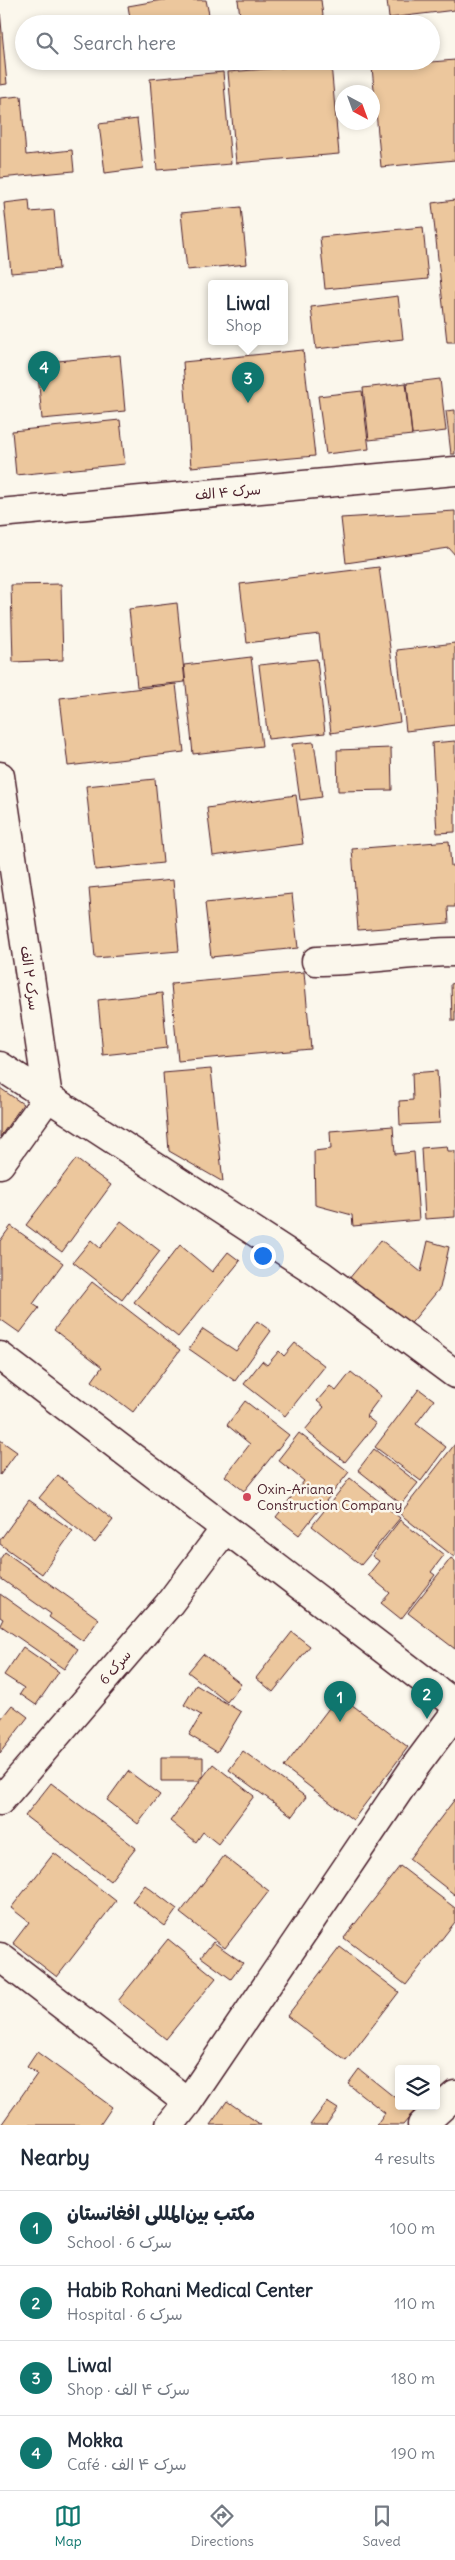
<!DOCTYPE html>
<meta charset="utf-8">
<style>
:root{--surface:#fff;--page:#f6f6f7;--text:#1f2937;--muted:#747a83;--line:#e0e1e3;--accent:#0f766e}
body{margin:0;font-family:Delius,"Playpen Sans Arabic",sans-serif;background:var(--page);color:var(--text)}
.controls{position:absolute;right:15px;bottom:15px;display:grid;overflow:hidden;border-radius:5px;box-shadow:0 2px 8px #0003}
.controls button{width:45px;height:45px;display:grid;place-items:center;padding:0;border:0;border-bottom:1px solid var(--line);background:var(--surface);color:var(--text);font:25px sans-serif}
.compass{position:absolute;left:335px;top:85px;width:45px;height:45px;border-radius:50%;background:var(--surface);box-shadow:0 2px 8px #0003;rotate:139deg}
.you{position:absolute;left:262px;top:1255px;width:18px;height:18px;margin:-12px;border:4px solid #fff;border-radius:50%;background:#1a73e8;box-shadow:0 0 0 8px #1a73e833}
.badge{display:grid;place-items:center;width:32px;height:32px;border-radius:50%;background:var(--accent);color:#fff;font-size:16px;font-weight:700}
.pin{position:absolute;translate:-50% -41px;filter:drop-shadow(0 1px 2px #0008)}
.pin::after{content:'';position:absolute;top:26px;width:18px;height:15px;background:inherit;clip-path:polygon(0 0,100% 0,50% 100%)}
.popup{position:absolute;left:208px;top:280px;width:80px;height:65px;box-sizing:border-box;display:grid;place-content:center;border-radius:5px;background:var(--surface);filter:drop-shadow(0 1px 4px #0005);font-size:16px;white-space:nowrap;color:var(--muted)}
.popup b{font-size:19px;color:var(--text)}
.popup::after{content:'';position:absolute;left:50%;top:100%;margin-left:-10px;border:10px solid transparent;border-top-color:var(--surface)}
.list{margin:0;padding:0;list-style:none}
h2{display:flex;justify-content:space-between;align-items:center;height:65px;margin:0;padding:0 20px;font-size:21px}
h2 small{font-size:16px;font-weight:400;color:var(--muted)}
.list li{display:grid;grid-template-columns:32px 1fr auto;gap:15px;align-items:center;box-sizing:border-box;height:75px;padding:0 20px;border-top:1px solid var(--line)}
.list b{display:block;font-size:19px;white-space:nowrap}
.list p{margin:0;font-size:16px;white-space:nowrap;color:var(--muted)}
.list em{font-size:16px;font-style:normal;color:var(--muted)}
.icon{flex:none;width:28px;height:28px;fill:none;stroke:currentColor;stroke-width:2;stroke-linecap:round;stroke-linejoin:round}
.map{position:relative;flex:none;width:455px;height:2125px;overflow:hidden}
.search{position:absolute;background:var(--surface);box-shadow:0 2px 8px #0003;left:15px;right:15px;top:15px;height:55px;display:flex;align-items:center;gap:12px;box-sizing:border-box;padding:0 18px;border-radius:28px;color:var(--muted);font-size:19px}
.sheet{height:365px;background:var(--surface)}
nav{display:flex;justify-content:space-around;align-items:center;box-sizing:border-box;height:70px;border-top:1px solid var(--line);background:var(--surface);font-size:14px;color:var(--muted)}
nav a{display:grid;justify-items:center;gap:2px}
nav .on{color:var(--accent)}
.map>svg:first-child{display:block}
</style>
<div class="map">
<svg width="455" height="2125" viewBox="0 0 455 2125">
<rect width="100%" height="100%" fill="#fbf7ec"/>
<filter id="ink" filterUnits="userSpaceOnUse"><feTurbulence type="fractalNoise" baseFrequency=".02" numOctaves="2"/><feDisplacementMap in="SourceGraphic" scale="10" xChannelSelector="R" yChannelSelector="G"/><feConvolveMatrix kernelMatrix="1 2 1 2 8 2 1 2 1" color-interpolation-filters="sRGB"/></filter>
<g filter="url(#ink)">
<path fill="#ecc79d" stroke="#4a1f2b" d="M162,0H206L211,24H131L128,6Z
M238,0H321L324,24H241Z
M387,0H455V10L389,18Z
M0,11L7,84L0,85Z
M455,60V160L381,167L372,67Z
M331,64L339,154L236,163L228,72Z
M223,72L231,164L157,170L150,79Z
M21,96L26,155L72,150L74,171L0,178V98Z
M137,119L143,168L105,173L99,124Z
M29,200L30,212L54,210L59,269L11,273L4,203Z
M455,200V342H447L432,203Z
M241,207L247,264L187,270L181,213Z
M423,227L428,279L325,289L320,237Z
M398,296L403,339L316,349L311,307Z
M303,350L315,456L191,467L183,362Z
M120,355L125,411L42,419L37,363Z
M440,379L446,431L412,435L407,383Z
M406,383L412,435L369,440L363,388Z
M362,391L369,449L326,454L318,396Z
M455,410V454H451L446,411Z
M120,420L125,464L16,475L12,431Z
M455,511V555L449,548L346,563L341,518Z
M379,567L400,722L331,733L319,634L247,643L240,584Z
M61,584L63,660L13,662L11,585Z
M177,603L185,682L137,687L129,609Z
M455,643V725L406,731L397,650Z
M251,657L262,746L193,754L184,665Z
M317,659L325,733L268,739L259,665Z
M176,684L184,752L68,766L60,698Z
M455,741V832L437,833L432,743Z
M314,742L322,797L300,800L292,744Z
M391,748L392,790L338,791L337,750Z
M155,779L163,863L95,870L86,786Z
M296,795L303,844L213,856L207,808Z
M449,841L451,866H455V907H448L449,923L358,930L352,849Z
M173,880L179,951L95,958L89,888Z
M292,894L298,948L211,957L205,903Z
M304,972L311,1049L178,1061L171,984Z
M455,983V1021H452L451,984Z
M162,993L167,1048L103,1055L98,1000Z
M211,1069L223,1182L169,1151L163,1073Z
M437,1071L440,1123L400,1125L399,1101L413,1100L412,1073Z
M0,1088L23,1104L0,1137Z
M393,1126L395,1154L414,1152L419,1220L353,1226L352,1215L315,1205L314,1151L331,1149L330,1131Z
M447,1146L448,1151H455V1217L425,1219L421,1148Z
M76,1159L111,1185L62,1252L26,1225Z
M121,1221L160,1251L122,1300L73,1262L91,1240L100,1248Z
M11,1226L63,1263L33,1304L39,1308L20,1333L0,1319V1241Z
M381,1240L421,1272L428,1241L449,1247L440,1288L408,1327L348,1280Z
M180,1245L212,1272L228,1252L240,1261L178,1337L134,1302Z
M92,1282L180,1350L133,1412L92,1381L102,1367L54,1330Z
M257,1321L271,1331L235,1381L189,1349L203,1329L236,1351Z
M295,1343L325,1366L285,1416L244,1384L262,1361L267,1365L279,1351L284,1356Z
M351,1372L381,1396L366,1416L376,1424L345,1462L305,1430L324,1407L317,1401L330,1386L336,1391Z
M419,1389L434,1400L416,1424L446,1447L421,1481L375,1447Z
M245,1401L289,1435L244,1491L225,1476L250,1444L227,1425Z
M299,1433L349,1472L299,1535L276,1517L304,1481L278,1460Z
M0,1440L17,1452L0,1475Z
M455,1444V1555L454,1557L400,1514Z
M374,1449L418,1483L401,1504L358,1470Z
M58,1475L113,1520L95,1543L39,1498Z
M350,1478L400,1518L361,1565L312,1526Z
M29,1500L73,1531L42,1574L0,1544V1540Z
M400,1520L444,1555L431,1572L435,1575L401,1619L381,1603L390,1593L368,1575L379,1561L372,1556Z
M5,1552L99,1619L83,1641L49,1617L51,1614L0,1578V1559Z
M451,1558L455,1561V1649L408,1613Z
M0,1594L78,1649L64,1669L0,1625L3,1619L0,1617Z
M292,1632L310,1646L273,1692L256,1678Z
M23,1647L59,1672L36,1705L20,1694L24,1688L4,1675Z
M203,1654L241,1684L227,1702L188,1672Z
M196,1685L241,1712L217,1752L189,1735L201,1715L184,1705Z
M339,1695L408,1747L353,1820L284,1767Z
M12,1705L28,1717L0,1753V1720Z
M243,1751L306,1797L292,1816L229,1770Z
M161,1757H203V1777L200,1778V1781H161Z
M213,1764L254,1796L218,1844L203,1832L196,1842L170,1821Z
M128,1771L160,1795L138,1824L107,1800Z
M51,1783L136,1848L110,1881L25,1816Z
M455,1799V1895L409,1859Z
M54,1853L116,1901L57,1977L13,1943L29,1922L11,1908Z
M224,1856L269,1891L225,1948L180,1913Z
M400,1866L455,1908V1922L406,1985L344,1938Z
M145,1885L177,1909L165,1926L132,1901Z
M168,1939L216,1978L166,2039L118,2001Z
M213,1942L243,1963L231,1979L201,1957Z
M340,1947L399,1992L346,2061L287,2016Z
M37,2052L112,2107L100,2125H1L37,2074L27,2067Z
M359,2069L399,2101V2106H406L414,2112L403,2125H376L385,2113L348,2084Z
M227,2101L261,2125H210Z
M327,2102L338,2109L326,2125H310Z"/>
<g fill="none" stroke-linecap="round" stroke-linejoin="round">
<g stroke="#4a1f2b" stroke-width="31">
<path id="street" d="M0,513L455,471
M0,776L48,1097L0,1164
M316,961C362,961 408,952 455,952
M0,1066L320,1274L455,1374
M0,1801L169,1604L225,1529
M0,1957L188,2102
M170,2125L188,2102L414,1768L455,1713
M422,2125L455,2095"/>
</g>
<g stroke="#4a1f2b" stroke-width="31">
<path id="secondary" d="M0,1356L455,1704"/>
</g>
<use href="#street" stroke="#fbf7ec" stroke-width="28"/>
<use href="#secondary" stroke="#fbf7ec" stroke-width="28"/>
</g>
</g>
<circle fill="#d1495b" stroke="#fbf7ec" stroke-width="2" cx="247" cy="1497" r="5"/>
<g text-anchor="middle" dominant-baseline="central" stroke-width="5" stroke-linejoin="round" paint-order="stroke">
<g font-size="14" fill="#4a1f2b" stroke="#fbf7ec">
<text transform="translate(228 492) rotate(-5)">سرک ۴ الف</text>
<text transform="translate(30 978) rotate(82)">سرک ۲ الف</text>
<text transform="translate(115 1667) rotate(-49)">سرک 6</text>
</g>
<g font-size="14" fill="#4a1f2b" stroke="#fbf7ec" text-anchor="start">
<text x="257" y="1489">Oxin-Ariana<tspan x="257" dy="16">Construction Company</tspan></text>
</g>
</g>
</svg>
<div class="controls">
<button><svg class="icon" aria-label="layers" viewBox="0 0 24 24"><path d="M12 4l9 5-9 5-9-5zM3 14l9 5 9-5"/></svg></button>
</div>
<svg class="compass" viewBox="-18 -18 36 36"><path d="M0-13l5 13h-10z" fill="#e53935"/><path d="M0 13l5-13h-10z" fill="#747a83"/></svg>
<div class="you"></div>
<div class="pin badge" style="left:340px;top:1722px">1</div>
<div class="pin badge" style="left:427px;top:1719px">2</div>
<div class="pin badge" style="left:248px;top:403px">3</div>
<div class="popup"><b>Liwal</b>Shop</div>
<div class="pin badge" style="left:44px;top:392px">4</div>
<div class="search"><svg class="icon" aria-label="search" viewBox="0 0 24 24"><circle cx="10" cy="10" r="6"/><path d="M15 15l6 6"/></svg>Search here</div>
</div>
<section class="sheet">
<h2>Nearby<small>4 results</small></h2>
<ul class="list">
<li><span class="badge">1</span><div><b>مکتب بین‌المللی افغانستان</b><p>School · سرک 6</p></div><em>100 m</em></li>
<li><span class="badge">2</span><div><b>Habib Rohani Medical Center</b><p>Hospital · سرک 6</p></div><em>110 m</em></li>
<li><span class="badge">3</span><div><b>Liwal</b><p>Shop · سرک ۴ الف</p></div><em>180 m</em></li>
<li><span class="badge">4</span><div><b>Mokka</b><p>Café · سرک ۴ الف</p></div><em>190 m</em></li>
</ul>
</section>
<nav>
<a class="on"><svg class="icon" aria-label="map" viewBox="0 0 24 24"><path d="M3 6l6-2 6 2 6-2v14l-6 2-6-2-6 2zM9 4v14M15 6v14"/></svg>Map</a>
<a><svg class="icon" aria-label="directions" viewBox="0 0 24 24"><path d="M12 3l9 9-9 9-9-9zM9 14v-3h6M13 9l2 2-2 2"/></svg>Directions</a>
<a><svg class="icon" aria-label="saved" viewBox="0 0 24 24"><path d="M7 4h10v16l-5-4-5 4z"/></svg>Saved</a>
</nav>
